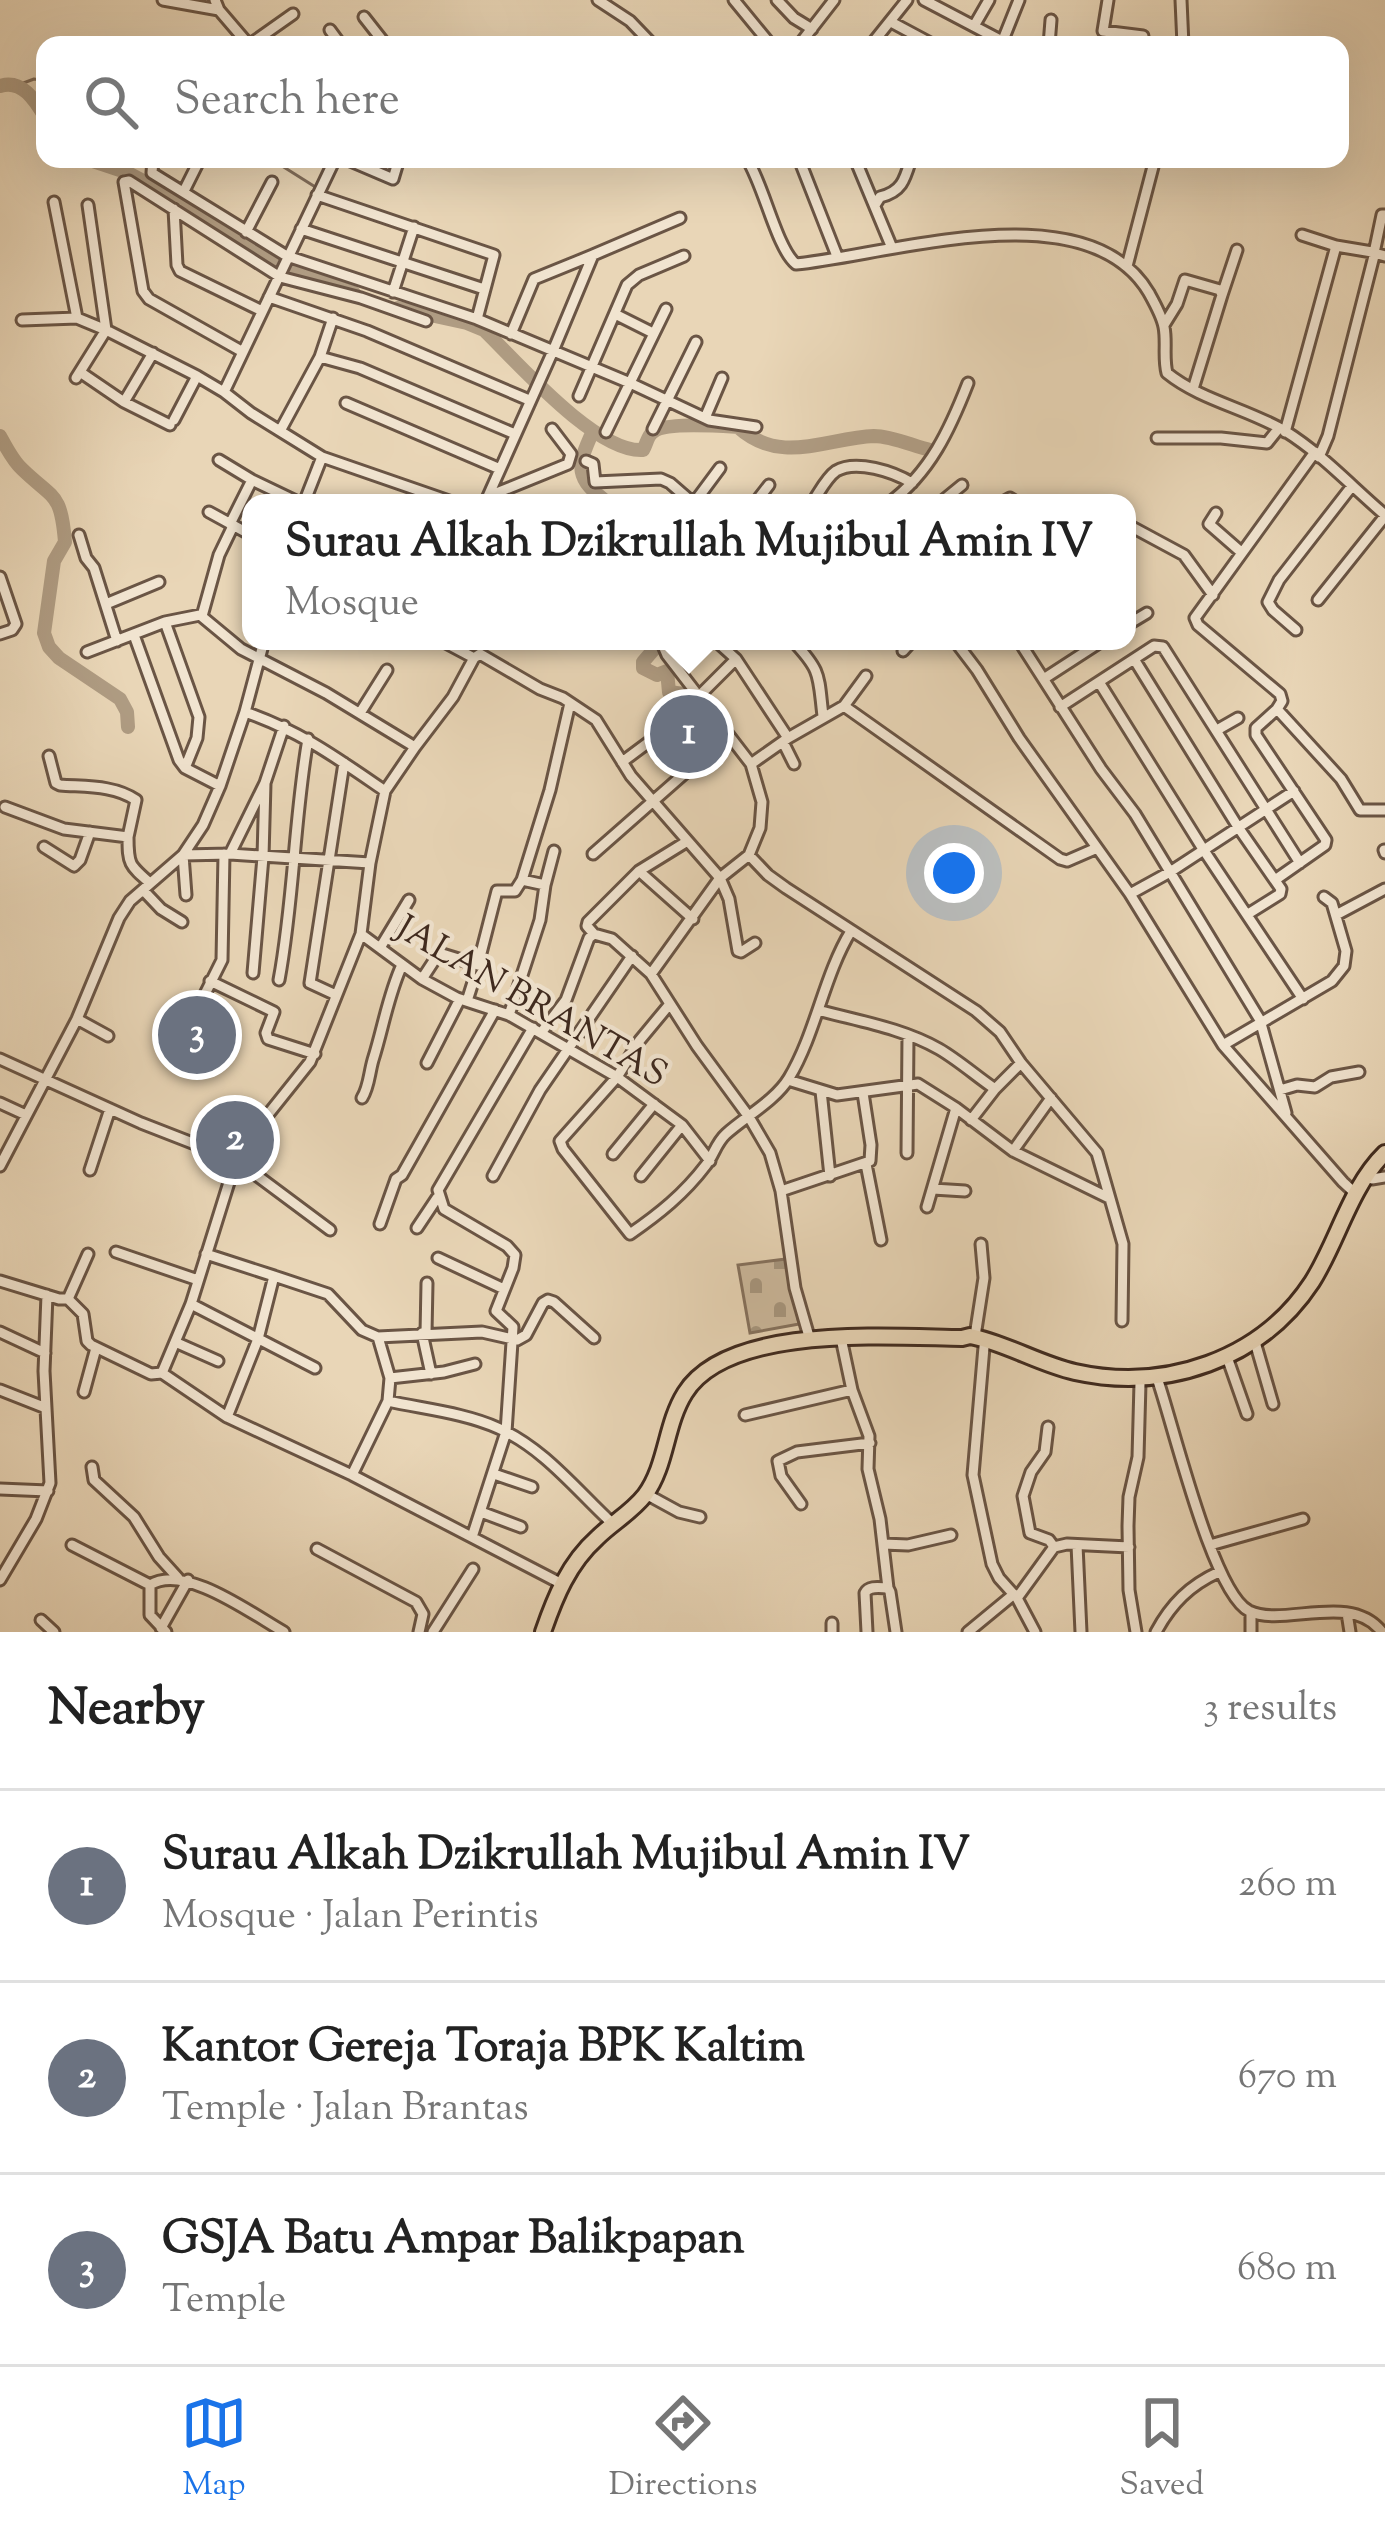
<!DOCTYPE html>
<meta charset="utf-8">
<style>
:root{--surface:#fff;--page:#f2f2f2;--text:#222;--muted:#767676;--line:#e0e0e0;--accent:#1a73e8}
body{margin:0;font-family:"Sorts Mill Goudy",serif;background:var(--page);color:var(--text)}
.you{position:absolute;left:954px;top:873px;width:42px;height:42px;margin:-30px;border:9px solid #fff;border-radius:50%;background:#1a73e8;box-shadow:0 0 0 18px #1a73e833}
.badge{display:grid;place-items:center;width:78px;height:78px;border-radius:50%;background:var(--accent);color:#fff;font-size:39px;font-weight:700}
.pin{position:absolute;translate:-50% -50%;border:6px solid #fff;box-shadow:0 3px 12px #0006}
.popup{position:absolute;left:242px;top:494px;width:894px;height:156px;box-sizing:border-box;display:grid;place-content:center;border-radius:24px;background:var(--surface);filter:drop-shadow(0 3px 9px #0005);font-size:39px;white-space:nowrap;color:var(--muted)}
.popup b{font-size:45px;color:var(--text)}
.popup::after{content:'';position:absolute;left:50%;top:100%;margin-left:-24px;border:24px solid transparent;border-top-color:var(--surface)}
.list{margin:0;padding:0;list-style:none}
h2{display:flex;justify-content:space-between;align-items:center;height:156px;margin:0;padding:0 48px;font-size:51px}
h2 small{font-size:39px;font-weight:400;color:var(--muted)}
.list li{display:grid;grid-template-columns:78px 1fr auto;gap:36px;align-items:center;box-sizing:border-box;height:192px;padding:0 48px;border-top:3px solid var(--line)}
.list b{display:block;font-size:45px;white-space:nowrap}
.list p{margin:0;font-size:39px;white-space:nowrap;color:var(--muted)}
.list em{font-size:39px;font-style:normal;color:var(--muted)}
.icon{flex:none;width:66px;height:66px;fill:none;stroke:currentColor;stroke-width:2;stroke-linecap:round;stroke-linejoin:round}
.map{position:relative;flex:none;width:1385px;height:1632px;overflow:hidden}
.search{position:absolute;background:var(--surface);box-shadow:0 12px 48px #0002;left:36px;right:36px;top:36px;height:132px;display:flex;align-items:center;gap:30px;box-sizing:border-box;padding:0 42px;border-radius:24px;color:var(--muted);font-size:45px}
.sheet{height:732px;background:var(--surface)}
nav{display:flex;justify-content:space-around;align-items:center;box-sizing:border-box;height:168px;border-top:3px solid var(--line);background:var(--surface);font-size:33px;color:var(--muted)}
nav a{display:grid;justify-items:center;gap:6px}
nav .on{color:var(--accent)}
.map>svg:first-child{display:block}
</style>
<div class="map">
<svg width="1385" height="1632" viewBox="0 0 1385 1632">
<defs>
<pattern id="cemetery-stones" width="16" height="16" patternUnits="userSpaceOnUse" patternTransform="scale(3)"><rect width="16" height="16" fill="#ccb99d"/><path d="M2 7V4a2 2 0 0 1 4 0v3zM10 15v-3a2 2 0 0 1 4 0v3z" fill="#a7977f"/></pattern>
</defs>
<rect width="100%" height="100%" fill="#e9d6b7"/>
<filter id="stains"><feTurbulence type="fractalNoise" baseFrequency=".00167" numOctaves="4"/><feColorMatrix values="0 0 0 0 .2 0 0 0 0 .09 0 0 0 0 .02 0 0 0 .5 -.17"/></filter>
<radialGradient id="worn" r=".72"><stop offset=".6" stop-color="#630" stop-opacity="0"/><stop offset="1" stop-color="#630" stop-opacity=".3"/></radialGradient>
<path fill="url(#cemetery-stones)" stroke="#86725e" stroke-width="3" d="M786,1259L799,1324L750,1333L738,1265Z"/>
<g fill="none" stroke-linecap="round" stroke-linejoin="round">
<path stroke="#826e5b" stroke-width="3" d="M18,85L34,79L45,81
M271,159L328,195
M400,218L430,229"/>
<path stroke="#af9c83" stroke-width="14" d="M0,86C22,79 35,100 45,117
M87,159L126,172L162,191L280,266L354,293
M398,308L467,323L484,330C518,363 596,453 643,450C647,444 647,436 653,432C664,422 721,426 738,427C781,466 826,438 874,436C892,436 913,446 930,450
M593,431C576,468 575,478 608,503
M0,436C6,447 13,461 22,469C54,500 61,492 65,542L54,561L44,633L49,647L59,658L120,699L127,712L128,727
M654,641L655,648L643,662V668L657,675L667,671L669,692L691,695L713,742"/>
<g stroke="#6a5545" stroke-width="15">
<path id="minor" d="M163,0L219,10
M215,0L219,10L249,45L293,14
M598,0L630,21L653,45
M734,0L771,45
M777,0L794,18L812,29
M924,0L1002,41
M1108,0L1103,31L1143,36L1142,45
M1181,0L1183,45
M364,17L386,45
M891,22L934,45
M974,26L989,0
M330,30L341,45
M799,45L834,0
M871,45L907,0
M1001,45L1019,0
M1049,45L1051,20
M1263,45H1268
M153,159L152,173L290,258
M346,159L393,179L399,159
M747,159C764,186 777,249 796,264C890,255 1088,189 1149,293C1154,302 1162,316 1164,327C1167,342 1163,358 1167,373C1200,400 1248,409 1285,431C1322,454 1352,487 1385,515
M799,159L837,256
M855,159L892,248
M124,182L129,181L280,277L361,298L426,321
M124,182L143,291L149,299L243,352
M184,191L200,159
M317,195L494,255L477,319
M54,202L77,318L106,330L76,378
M88,205L106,330L197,376L224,392L251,413L322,457L455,503
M875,205L880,197C902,192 905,179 911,159
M174,209L177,265L180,271L262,311
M1385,215H1382L1374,253L1385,256
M301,229L484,289
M246,232L272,182
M290,257L477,319L630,383L709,420L756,427
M1127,266L1155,159
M393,292L414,227
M1222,295L1237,250
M269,297L367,331L529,400
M615,314L653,333
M22,320L77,318
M1164,325L1177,304L1185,280L1220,290L1222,295L1193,389
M511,334L534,279L593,255
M320,357L360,368L515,434
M80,372L124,402L153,353
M224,392L335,159
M579,396L627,285L639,275L684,256
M124,402L170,425
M346,403L500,469
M705,418L722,378
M174,420L197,376
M653,429L696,342
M280,431L320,357L333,318
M606,432L666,309
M1285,432L1336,246L1302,235
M1157,438H1221L1267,443L1279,428
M1319,457L1328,436L1374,256L1372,252L1336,246
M219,460L252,480L300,503
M586,461L593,464L595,482L661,479L670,483L693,503
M489,496L568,464L571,454L552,429
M304,503L322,457
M485,503L553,351L593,255L680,218
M694,503L720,468
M755,503L769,485
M812,503C819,493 826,478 836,471C856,459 894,472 912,483
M889,503C930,473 950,429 968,383
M940,503L962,485
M1001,503L1010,498L1018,503
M209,512L251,535
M1216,513L1209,524L1241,552
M230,524L252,480
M1127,532L1132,527L1184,555L1213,595
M79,535L86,558L94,568L117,641
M0,577L16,624L12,630L0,634
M1318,600L1385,516
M106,604L159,582
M202,616L219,555L233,526
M165,622L199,717L197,738L185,768
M1127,625L1147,613
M1296,630L1273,610L1268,602L1279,580L1352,486
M134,635L179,760L185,768L220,786
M442,641L474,658
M661,641L667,655L751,764L762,802L760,828L749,855L720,878L651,974L697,1046L749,1117L770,1153L781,1191L795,1288L810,1340
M716,641L736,659L788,738
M793,641C822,672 818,675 823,716
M955,641L977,670L1019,738L1130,894L1223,1045L1343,1182L1357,1195
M1019,641L1101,769L1135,814L1260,1020L1286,1113
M903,651L912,641
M87,652L165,622L200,615L241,649L326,693L415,747L453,697L474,658L480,654
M480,654L540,689L563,698L596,720L631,776L720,878L729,899L738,951L741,952L755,943
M667,655L682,641
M1134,659L1238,827L1281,889L1280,894L1248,914
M1045,678L1102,641
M1099,682L1203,849L1303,999
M700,695L736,659
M844,706L866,676
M1060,707L1154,646L1163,647L1300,863
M1277,709L1341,779L1360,810H1385
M245,712C300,731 337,758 385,791
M360,713L387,670
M1217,730L1238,718
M783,742L794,764
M49,756L56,783L60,785C86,787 114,785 136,800L128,837
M622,762L669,727
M751,764L788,738L844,706L1060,859L1067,861L1097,848
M5,807L64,829L128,837C128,864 129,865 150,883
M44,847L74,866L80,860L90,832
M1384,850L1385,853
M230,854L265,783L284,726
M593,854L727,736
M749,855L768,875L786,888L976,1011L1000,1032L1021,1063L1097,1153L1123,1244L1122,1321
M639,871L693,919
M1275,880L1325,845L1326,840L1256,735V728L1277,709L1282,701L1280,694L1198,625L1195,618L1315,452
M545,885L554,851
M143,890L161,909L182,922
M1130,894L1170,872L1294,791
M186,895L183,855L230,854L370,863L385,791L415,747
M1336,915L1385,889
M361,934L370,863
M594,934L587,926L588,922L639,871L686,842
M380,948L409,900
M253,973L263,857L265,783
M422,979L439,953L478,965L497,891H515L522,880
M279,980C294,900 294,819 308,739
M210,981L274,1012L266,1033L268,1039L315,1054
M336,995L310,983L344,763
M467,1001L474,979
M669,1005L640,1040L617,1077L560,1141L563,1149L630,1234C659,1214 684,1194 706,1165C714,1155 716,1143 726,1134C746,1116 775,1101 789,1078C816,1033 824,975 851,931
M198,1008L222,960L224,854
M818,1010C858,1021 902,1028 939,1049C958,1060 976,1076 995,1089L1021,1063
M509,1015L540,920L545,885L522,880L550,790L570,703
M77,1019L108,1036
M541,1033L566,1000L589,938L594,934L612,939L651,974
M1223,1045L1332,981L1344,966L1346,951L1332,903L1324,897
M0,1059L141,1123L236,1160L330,1230
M427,1063L460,999
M788,1080L837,1095L918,1084L956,1108L1013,1151L1109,1198
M1280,1090L1297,1085L1315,1087L1331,1077L1359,1072
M821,1091L830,1176
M362,1098C369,1087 369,1074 373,1060C383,1029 388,995 402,965
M0,1103L26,1115
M971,1120L995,1089
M1013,1151L1051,1098
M907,1153L908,1035
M613,1154L654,1104
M866,1164L881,1240
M0,1166L77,1019L119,918L130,901L183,855L203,825L220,786L245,712L264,641
M90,1170L110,1109
M493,1176L540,1090L632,956
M641,1176L682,1125
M1367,1176L1372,1179L1385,1177
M933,1189L965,1191
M781,1191L870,1161L871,1145L863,1093
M927,1207L956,1108
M380,1224L396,1179L402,1175L495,1010
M417,1228L437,1198
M116,1252L198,1280
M206,1254L274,1276L258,1339L227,1417
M438,1258L504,1289
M274,1276L328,1294L362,1330L378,1337L482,1332L517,1340L526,1335L543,1303L548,1300L554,1302L594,1338
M0,1281L59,1299H68L88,1254
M68,1299L83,1314L87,1341L91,1345L151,1374L162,1373L227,1417L352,1475L562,1584
M191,1304L315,1368
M0,1332L45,1353
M422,1333L431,1374
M426,1333L427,1283
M975,1336L984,1278L981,1244
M378,1337L390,1378L444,1372L475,1364
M841,1338L852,1390L869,1436L868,1469L880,1519L888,1588
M175,1342L218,1361
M1255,1342L1273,1404
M984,1347L973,1475L992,1564L999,1578L1017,1598
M1227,1357L1247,1414
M162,1373L191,1304L236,1160L254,1132L310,1062L361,934L422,979L457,998L509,1015L617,1077L682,1125L710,1161
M1157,1378C1173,1423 1212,1592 1249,1611C1284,1628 1350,1591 1382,1632
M0,1390L46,1408
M84,1392L96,1348
M388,1401C424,1409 465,1413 498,1428C544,1448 577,1491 613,1524
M745,1415L852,1390
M1048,1427L1045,1452L1031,1472L1023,1496L1030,1533L1049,1540L1054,1547
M92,1467L94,1480L134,1517L159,1557L178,1578
M494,1474L532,1487
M352,1475L388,1401L390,1378
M0,1489L48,1491
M646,1494L679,1512L700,1517
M801,1504L781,1476L778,1461L797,1452L870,1443
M481,1512L521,1527
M472,1537L506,1432L513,1327L496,1311L513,1268L515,1255L507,1246L444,1209L438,1190L533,1028
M883,1544L908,1545L951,1535
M72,1545L150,1585C184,1563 252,1614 284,1632
M1077,1545L1081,1632
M1210,1545L1303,1519
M317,1549L416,1602L423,1614L419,1632
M0,1580L36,1519L50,1483L44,1371L47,1295
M150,1585V1615L166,1632
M1347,1613L1350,1632
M41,1620L54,1632
M832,1623V1632
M161,1628L188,1580
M433,1632L473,1569
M867,1632L865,1593C869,1585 881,1588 888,1588L890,1592L896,1632
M968,1632L1014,1594
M1035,1632L1017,1598L1054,1547L1067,1544L1129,1547
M1136,1632L1129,1590L1128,1526L1129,1497L1138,1457L1140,1383
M1156,1632C1171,1604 1190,1585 1219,1572
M1251,1632V1612"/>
</g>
<g stroke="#3f2a1f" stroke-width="20">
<path id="highway" d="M543,1632C555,1597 569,1563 597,1538C612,1523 632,1512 645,1495C667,1465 665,1425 685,1393C728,1324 889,1337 962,1338L970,1336C1006,1343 1039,1364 1075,1372C1165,1392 1261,1360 1312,1282C1338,1241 1350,1187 1385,1153"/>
</g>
<use href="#minor" stroke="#f1e4d0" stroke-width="9"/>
<use href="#highway" stroke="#e9d6b7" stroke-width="14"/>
</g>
<g text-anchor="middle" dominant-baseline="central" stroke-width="9" stroke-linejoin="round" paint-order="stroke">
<g font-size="36" fill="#3f2a1f" stroke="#f1e4d0">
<text transform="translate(531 1003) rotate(30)">JALAN BRANTAS</text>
</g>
</g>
<rect width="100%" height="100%" filter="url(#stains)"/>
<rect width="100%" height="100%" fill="url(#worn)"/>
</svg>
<div class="you"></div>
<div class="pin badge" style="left:689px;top:734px;background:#6b7280">1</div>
<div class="popup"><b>Surau Alkah Dzikrullah Mujibul Amin IV</b>Mosque</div>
<div class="pin badge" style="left:235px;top:1140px;background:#6b7280">2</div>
<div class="pin badge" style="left:197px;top:1035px;background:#6b7280">3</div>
<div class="search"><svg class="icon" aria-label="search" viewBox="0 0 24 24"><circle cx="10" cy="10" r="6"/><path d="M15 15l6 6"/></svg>Search here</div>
</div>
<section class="sheet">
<h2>Nearby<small>3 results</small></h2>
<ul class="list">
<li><span class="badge" style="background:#6b7280">1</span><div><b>Surau Alkah Dzikrullah Mujibul Amin IV</b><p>Mosque · Jalan Perintis</p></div><em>260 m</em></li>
<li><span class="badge" style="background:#6b7280">2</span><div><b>Kantor Gereja Toraja BPK Kaltim</b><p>Temple · Jalan Brantas</p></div><em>670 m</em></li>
<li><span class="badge" style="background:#6b7280">3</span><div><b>GSJA Batu Ampar Balikpapan</b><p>Temple</p></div><em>680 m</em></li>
</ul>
</section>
<nav>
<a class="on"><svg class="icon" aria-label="map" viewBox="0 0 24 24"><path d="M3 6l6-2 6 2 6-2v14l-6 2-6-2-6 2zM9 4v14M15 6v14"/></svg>Map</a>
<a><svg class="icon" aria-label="directions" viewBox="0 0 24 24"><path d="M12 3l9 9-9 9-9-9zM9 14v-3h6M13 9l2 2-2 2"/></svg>Directions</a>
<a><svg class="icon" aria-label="saved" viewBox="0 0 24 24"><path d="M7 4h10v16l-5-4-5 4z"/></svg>Saved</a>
</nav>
